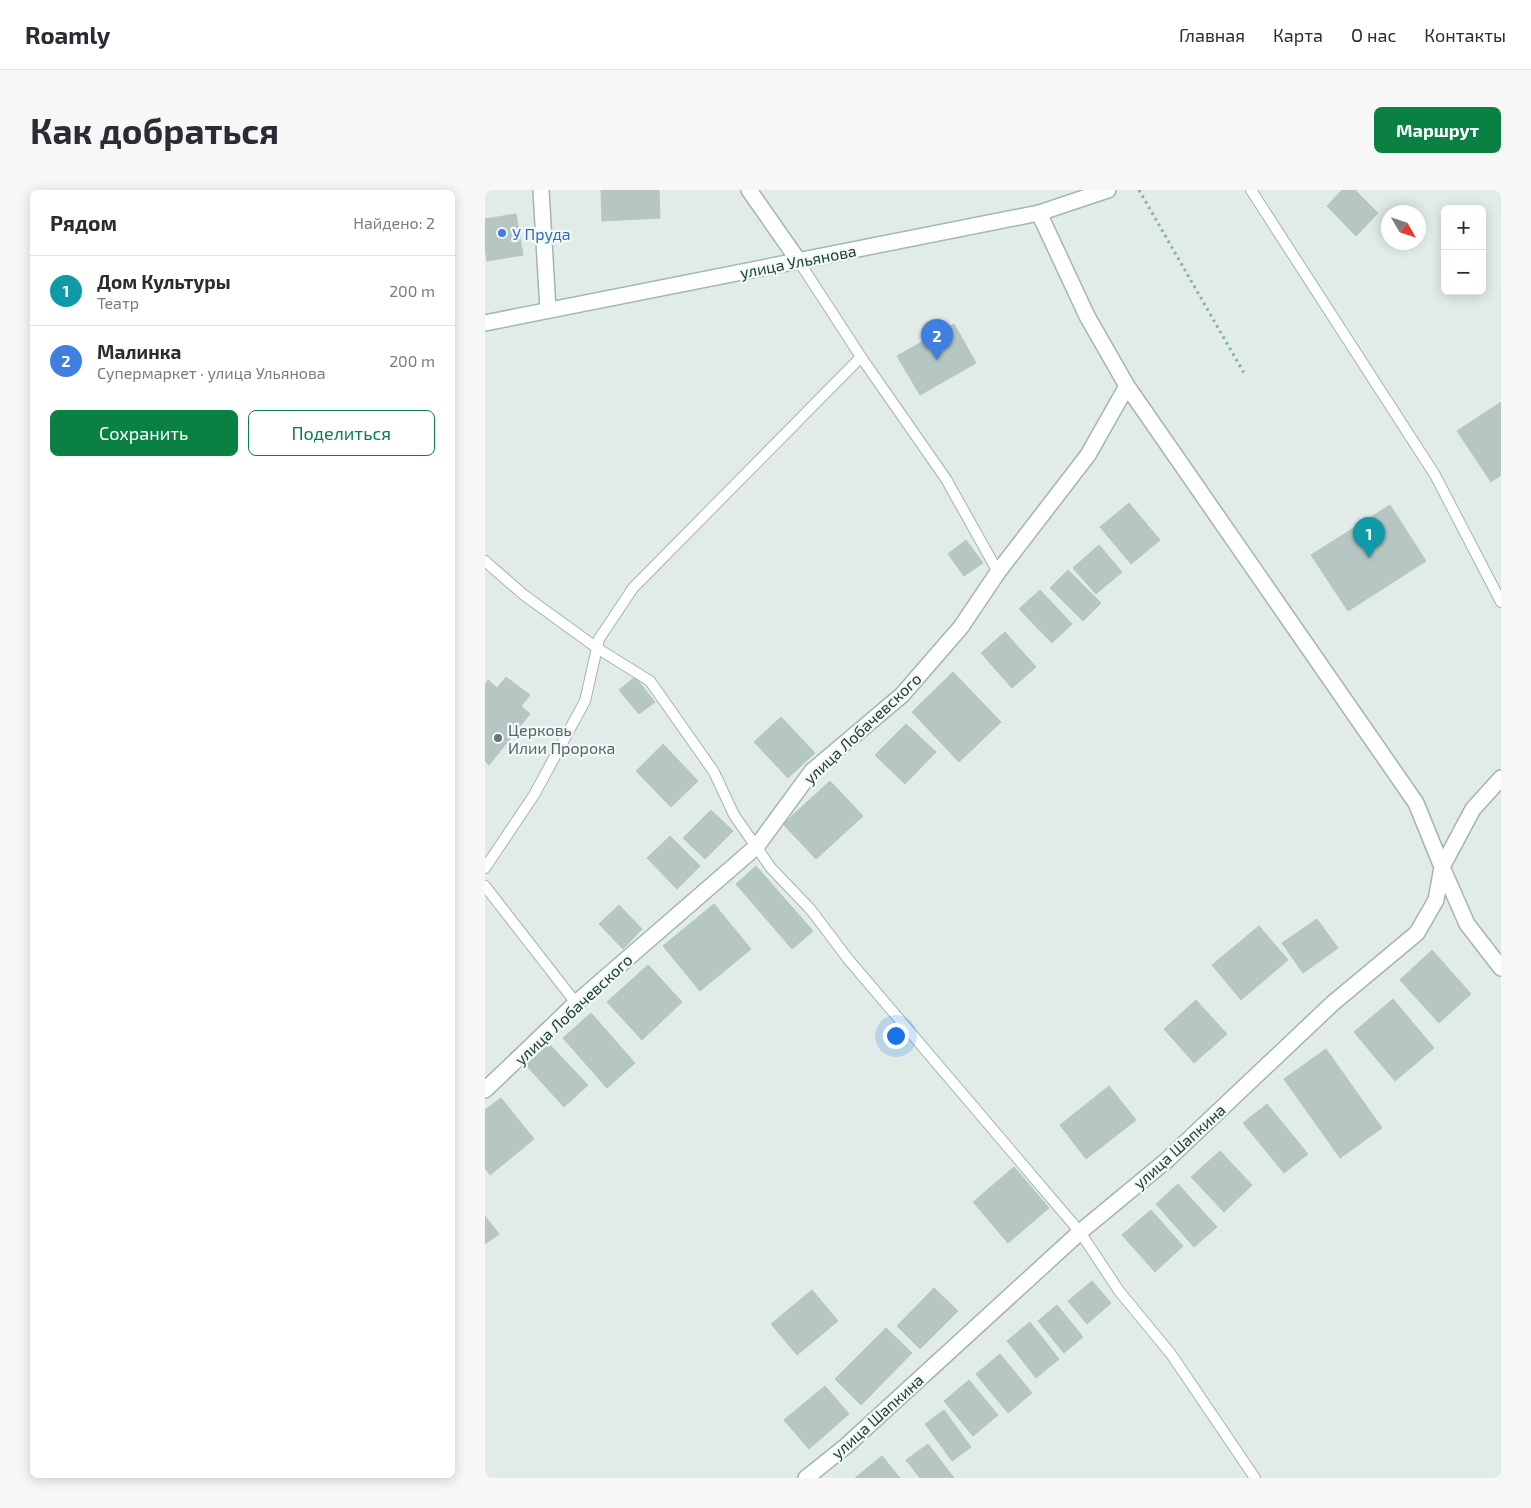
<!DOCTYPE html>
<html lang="ru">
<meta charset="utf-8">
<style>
:root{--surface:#fff;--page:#f7f7f7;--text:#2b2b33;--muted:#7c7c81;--line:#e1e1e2;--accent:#0b8043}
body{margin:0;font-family:"Exo 2",sans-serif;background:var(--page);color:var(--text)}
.controls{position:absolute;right:15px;top:15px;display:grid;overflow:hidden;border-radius:8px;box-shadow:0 2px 12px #0003}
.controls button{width:45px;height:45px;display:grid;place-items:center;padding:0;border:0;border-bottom:1px solid var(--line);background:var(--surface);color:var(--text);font:25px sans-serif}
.compass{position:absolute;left:896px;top:15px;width:45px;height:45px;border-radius:50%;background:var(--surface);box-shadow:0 2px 12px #0003;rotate:129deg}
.you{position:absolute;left:410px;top:845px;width:18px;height:18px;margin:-12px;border:4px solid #fff;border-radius:50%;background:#1a73e8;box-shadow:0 0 0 8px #1a73e833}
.badge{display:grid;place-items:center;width:32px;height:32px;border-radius:50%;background:var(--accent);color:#fff;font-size:16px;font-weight:700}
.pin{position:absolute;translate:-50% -41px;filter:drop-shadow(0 1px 2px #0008)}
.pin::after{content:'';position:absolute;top:26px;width:18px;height:15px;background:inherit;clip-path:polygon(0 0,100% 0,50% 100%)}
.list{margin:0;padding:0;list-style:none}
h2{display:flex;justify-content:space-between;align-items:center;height:65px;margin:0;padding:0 20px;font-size:21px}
h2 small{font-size:16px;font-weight:400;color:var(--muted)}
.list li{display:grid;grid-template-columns:32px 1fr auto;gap:15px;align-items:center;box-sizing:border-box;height:70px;padding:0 20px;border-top:1px solid var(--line)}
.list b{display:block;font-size:19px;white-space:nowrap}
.list p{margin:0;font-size:16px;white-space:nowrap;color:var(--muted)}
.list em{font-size:16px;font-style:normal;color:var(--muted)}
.actions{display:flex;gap:10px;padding:15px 20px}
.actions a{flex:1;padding:11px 0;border:1px solid var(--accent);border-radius:8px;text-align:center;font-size:18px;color:var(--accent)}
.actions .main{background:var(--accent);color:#fff}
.map{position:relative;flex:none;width:1016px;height:1288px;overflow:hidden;border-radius:8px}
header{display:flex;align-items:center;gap:30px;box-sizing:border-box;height:70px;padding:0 25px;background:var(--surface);border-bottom:1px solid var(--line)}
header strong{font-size:24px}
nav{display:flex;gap:28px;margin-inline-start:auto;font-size:18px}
.intro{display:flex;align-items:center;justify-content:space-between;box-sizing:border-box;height:120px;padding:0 30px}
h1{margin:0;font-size:35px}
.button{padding:12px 22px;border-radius:8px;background:var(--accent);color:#fff;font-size:18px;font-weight:700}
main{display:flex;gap:30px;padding:0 30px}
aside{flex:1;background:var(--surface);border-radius:8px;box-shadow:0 2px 12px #0003}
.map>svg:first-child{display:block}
</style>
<header>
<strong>Roamly</strong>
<nav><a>Главная</a><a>Карта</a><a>О нас</a><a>Контакты</a></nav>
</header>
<div class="intro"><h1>Как добраться</h1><a class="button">Маршрут</a></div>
<main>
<aside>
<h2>Рядом<small>Найдено: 2</small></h2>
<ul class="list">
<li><span class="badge" style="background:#0f9aa8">1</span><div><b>Дом Культуры</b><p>Театр</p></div><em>200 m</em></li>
<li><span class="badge" style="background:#3f7fe0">2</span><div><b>Малинка</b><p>Супермаркет · улица Ульянова</p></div><em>200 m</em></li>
</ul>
<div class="actions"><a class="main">Сохранить</a><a>Поделиться</a></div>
</aside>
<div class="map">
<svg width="1016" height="1288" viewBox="0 0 1016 1288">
<rect width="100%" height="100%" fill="#e1ece9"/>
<path fill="#b6c7c3" stroke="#b3c6c1" d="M116,0H174L175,28L117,31Z
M857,0H870L893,23L871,46L842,16Z
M31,24L38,65L2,71L0,58V29Z
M469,134L491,173L435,205L412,166Z
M1016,212V285L1006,292L972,241Z
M644,313L675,350L646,374L615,337Z
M905,315L941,371L863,421L826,365Z
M481,350L498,373L479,386L463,364Z
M614,355L637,382L611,404L588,378Z
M583,380L616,413L598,431L565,398Z
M555,400L587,434L567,453L534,419Z
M520,442L551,477L527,498L496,463Z
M468,482L516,532L474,572L427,522Z
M21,487L45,505L36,516L45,524L4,575L0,571V495L3,490L12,498Z
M150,487L170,512L154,524L134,500Z
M296,527L330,563L303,588L269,552Z
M421,534L451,562L420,594L390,565Z
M178,554L213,591L186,617L151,581Z
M345,591L378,626L331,669L298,634Z
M226,620L248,641L220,669L198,648Z
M185,646L215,676L192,699L162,668Z
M271,676L328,741L307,759L251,694Z
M229,714L266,759L215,801L178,756Z
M134,715L157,739L138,759L114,734Z
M832,729L853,758L818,783L797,753Z
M774,736L803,770L756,810L727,775Z
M947,760L986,804L954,833L915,790Z
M163,775L197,812L157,850L122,812Z
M908,809L949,858L910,891L869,842Z
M711,810L742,844L709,873L679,839Z
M106,823L150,873L122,898L78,848Z
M64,854L103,895L79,917L41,875Z
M841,859L897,938L855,968L799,889Z
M624,896L651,930L601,969L575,935Z
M16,908L49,949L5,985L0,978V920Z
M782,914L823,964L799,983L758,933Z
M735,961L767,995L739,1022L706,987Z
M529,977L564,1018L523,1053L488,1012Z
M693,994L732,1037L709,1057L671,1014Z
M666,1020L698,1056L670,1082L637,1045Z
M0,1026L14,1044L0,1054Z
M607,1091L626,1113L602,1134L583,1111Z
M449,1098L473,1121L435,1159L412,1136Z
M327,1100L353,1131L312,1165L286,1134Z
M572,1115L598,1147L579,1163L553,1131Z
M545,1132L574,1169L551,1188L522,1151Z
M401,1138L427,1163L376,1215L350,1189Z
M515,1164L547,1203L523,1223L491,1184Z
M484,1190L513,1225L488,1246L459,1211Z
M340,1196L364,1224L324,1259L299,1230Z
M459,1220L486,1257L467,1271L440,1234Z
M443,1254L469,1288H435L421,1270Z
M397,1266L415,1288H370Z"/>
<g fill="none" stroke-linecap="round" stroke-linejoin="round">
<g stroke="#a3b4b1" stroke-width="12">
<path id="service" d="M766,0L950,285L1016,412
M313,70L376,167L461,289L513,382
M0,371L39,405L112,458L165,491L229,582L249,625L286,678L326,720L363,769L595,1042L634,1101L686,1164L770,1288
M0,678L49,605L100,511L114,449L148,398L376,167
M0,696L91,813"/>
</g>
<g stroke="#a3b4b1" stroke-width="18">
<path id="minor" d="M56,0L63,120
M264,0L313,70
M554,23L602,126L642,196L931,613L957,677L982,734L1016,778
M0,900L91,813L272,656L327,581L417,505L476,437L513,382L603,265L642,196
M321,1288L361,1256L595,1042L682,970L848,813L932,743L951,710L957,677L988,619L1016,588"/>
</g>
<g stroke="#9eb9b4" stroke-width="18">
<path id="secondary" d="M0,133L554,23L623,0"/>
</g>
<path stroke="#7fb2aa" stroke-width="3" stroke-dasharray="2.5 4" stroke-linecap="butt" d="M654,0L759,183"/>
<use href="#service" stroke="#fff" stroke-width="10"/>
<use href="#minor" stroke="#fff" stroke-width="15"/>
<use href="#secondary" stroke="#fff" stroke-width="15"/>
</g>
<circle fill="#3f7fe0" stroke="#f1f9f6" stroke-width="2" cx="17" cy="43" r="5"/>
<circle fill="#6b7280" stroke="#f1f9f6" stroke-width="2" cx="13" cy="548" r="5"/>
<g text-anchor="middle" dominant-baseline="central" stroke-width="4.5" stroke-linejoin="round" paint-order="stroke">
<g font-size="16" fill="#366cbe" stroke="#f1f9f6" text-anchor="start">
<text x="27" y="43">У Пруда</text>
</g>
<g font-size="16" fill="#203e3b" stroke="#f1f9f6">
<text transform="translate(313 71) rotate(-11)">улица Ульянова</text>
<text transform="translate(377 538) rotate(-43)">улица Лобачевского</text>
<text transform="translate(88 819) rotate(-43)">улица Лобачевского</text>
<text transform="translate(694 956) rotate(-42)">улица Шапкина</text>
<text transform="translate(392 1226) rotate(-42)">улица Шапкина</text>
</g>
<g font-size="16" fill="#5b616d" stroke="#f1f9f6" text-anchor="start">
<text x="23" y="539">Церковь<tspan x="23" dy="18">Илии Пророка</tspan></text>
</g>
</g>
</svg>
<div class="controls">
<button>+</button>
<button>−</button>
</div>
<svg class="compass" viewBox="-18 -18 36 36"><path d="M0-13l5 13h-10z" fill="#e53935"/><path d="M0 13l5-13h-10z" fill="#7c7c81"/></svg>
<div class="you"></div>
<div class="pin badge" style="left:884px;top:368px;background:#0f9aa8">1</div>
<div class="pin badge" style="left:452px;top:170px;background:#3f7fe0">2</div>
</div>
</main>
